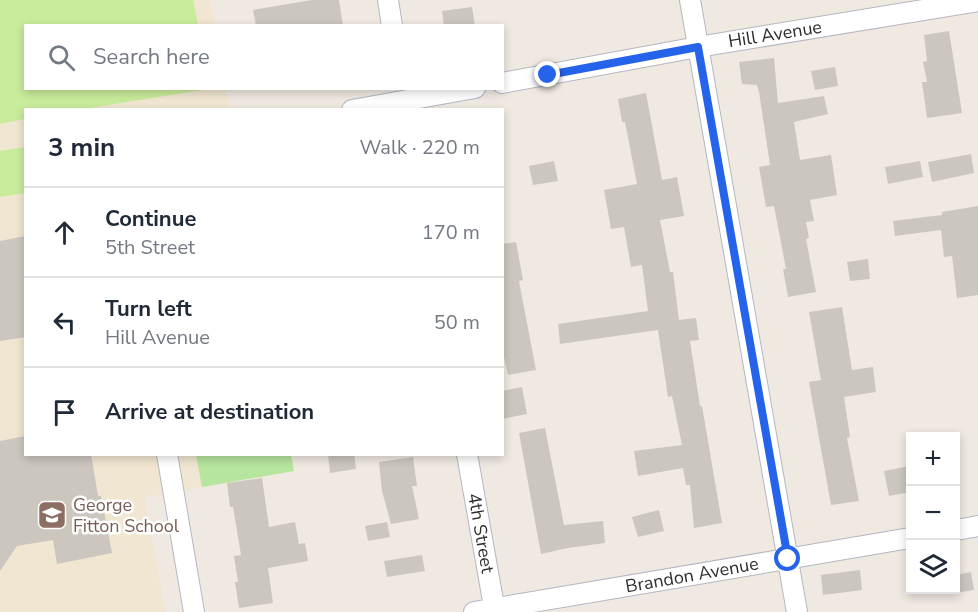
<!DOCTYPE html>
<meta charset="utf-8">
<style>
:root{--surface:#fff;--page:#f6f6f7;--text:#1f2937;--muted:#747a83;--line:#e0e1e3}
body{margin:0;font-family:"Nunito Sans",sans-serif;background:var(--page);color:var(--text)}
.controls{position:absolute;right:18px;bottom:18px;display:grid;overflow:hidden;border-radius:0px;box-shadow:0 3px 9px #0003}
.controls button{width:54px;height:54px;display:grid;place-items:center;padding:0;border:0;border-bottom:2px solid var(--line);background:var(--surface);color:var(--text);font:30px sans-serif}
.stop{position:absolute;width:18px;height:18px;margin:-14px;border:4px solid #2563eb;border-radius:50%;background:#fff}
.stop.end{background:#2563eb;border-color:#fff;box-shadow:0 2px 6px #0008}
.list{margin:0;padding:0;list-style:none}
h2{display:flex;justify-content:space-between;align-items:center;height:78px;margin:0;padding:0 24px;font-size:26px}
h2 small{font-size:20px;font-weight:400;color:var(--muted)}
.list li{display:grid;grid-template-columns:39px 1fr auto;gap:18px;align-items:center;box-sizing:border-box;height:90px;padding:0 24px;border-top:2px solid var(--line)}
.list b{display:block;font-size:22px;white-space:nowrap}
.list p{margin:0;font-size:20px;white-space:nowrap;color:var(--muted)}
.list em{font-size:20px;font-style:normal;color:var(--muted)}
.icon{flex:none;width:33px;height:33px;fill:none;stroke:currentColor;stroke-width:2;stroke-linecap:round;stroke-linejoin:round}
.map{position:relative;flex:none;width:978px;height:612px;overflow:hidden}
.search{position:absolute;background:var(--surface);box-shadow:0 3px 9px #0003;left:24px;top:24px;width:480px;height:66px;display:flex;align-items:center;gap:15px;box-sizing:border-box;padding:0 21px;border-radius:0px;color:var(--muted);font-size:22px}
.panel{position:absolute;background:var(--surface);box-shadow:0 3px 9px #0003;left:24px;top:108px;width:480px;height:348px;border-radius:0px}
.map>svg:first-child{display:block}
</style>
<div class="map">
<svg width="978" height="612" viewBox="0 0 978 612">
<rect width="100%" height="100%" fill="#efe9e1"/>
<path fill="#f0e6d1" d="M0,0H210L215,25L26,26V88L226,89L230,109L26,110V454L291,455L294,471L145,497L165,612H0Z"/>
<path fill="#b6e59e" d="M196,455H291L294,471L202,487Z"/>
<path fill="#c9ec9a" d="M0,0H193L198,25L26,26V88L208,89L84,109L26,110L25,119L0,124Z
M25,147V193L0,197V151Z"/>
<path fill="#cbc7bf" d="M312,0H339L343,26H256L253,10Z
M472,7L475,26H444L442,11Z
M949,31L962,113L927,118L922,82H927L923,62L927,61L924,35Z
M774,58L778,103L824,96L828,114L794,122L800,160L831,155L837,195L810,200L814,221L806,222L809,238L806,239L816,292L788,297L783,269H786L774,206L766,207L759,167L770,165L759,92L757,85L742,84L739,62Z
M835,67L838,86L815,90L811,71Z
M646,93L662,180L677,177L684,216L660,220L670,272H673L679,320L696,318L699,340L690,341L700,406H702L722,523L694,528L690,485H686L683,468L638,476L634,451L682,445L672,396L668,397L658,330L560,344L558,324L648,311L642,265L631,267L624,227L611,229L604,190L637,184L625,122H622L618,99Z
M971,154L974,173L932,182L928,162Z
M554,161L558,181L533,185L529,166Z
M920,161L923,177L888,184L885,167Z
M978,206V295L957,298L952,256L944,257L941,230L895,236L893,221L942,215V212Z
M26,236V337L0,341V241Z
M516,242L523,280L519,281L536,370L508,375L502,348V244Z
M868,259L870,279L850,281L847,262Z
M842,307L852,370L873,367L876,392L844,397L850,437L847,438L859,501L831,505L809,382L821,380L809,312Z
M522,387L527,414L502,419V391Z
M545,428L564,525L603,521L605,543L568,548L541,554L519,433Z
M26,436V454H91L98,496H101L112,553L57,564L53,540L17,546L0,571V441Z
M328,454H354L356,469L330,473Z
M413,457L417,486H412L419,519L391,524L382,491L379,462Z
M909,466L910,492L889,496L884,471Z
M262,478L269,527L295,522L299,544L305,543L308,561L268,568L273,603L239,608L235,582H238L234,556L241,555L233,507H230L227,483Z
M659,510L664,531L638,537L632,517Z
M387,522L390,537L368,541L365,526Z
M422,555L425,571L387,577L384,561Z
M860,570L862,590L823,595L821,575Z
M971,572L974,590L956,593V575Z"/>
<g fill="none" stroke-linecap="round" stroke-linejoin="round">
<g stroke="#b4b7c1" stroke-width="22">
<path id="minor" d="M388,0L392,26
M690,0L797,612
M502,83L698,47L978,1
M352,110L475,88
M167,454L194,612
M467,454L495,612
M956,530L978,526
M474,612L910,538"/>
</g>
<use href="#minor" stroke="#fff" stroke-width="20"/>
</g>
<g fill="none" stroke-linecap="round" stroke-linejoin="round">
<path stroke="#2563eb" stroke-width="8" d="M548,75L698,47L788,559"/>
</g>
<defs>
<g id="school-square" transform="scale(1.5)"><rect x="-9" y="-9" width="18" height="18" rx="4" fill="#8d6e63" stroke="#fff"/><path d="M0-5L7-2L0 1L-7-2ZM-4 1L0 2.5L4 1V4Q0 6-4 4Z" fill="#fff"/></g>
</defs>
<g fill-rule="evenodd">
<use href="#school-square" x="52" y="515"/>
</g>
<g text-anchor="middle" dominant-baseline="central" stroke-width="5" stroke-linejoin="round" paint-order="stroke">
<g font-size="18" fill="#2e2e2e" stroke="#fff">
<text transform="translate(775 34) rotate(-9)">Hill Avenue</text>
<text transform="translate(481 533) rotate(80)">4th Street</text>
<text transform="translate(692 575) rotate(-10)">Brandon Avenue</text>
</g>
<g font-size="18" fill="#785e54" stroke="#fff" text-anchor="start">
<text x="73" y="505">George<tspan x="73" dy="21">Fitton School</tspan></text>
</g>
</g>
</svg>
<div class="controls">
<button>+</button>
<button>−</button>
<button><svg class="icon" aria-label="layers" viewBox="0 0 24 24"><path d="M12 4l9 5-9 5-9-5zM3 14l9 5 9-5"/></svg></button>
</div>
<div class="stop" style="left:788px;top:559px"></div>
<div class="stop end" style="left:548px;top:75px"></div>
<div class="search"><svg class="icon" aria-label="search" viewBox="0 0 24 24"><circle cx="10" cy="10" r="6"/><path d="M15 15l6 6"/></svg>Search here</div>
<section class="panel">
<h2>3 min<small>Walk · 220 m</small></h2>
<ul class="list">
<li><svg class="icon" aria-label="ahead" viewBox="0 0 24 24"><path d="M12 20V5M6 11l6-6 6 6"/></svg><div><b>Continue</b><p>5th Street</p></div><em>170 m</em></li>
<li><svg class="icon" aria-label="left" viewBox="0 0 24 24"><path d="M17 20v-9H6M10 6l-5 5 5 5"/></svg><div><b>Turn left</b><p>Hill Avenue</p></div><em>50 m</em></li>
<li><svg class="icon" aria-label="arrive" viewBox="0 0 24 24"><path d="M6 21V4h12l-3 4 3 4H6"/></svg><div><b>Arrive at destination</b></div></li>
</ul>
</section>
</div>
